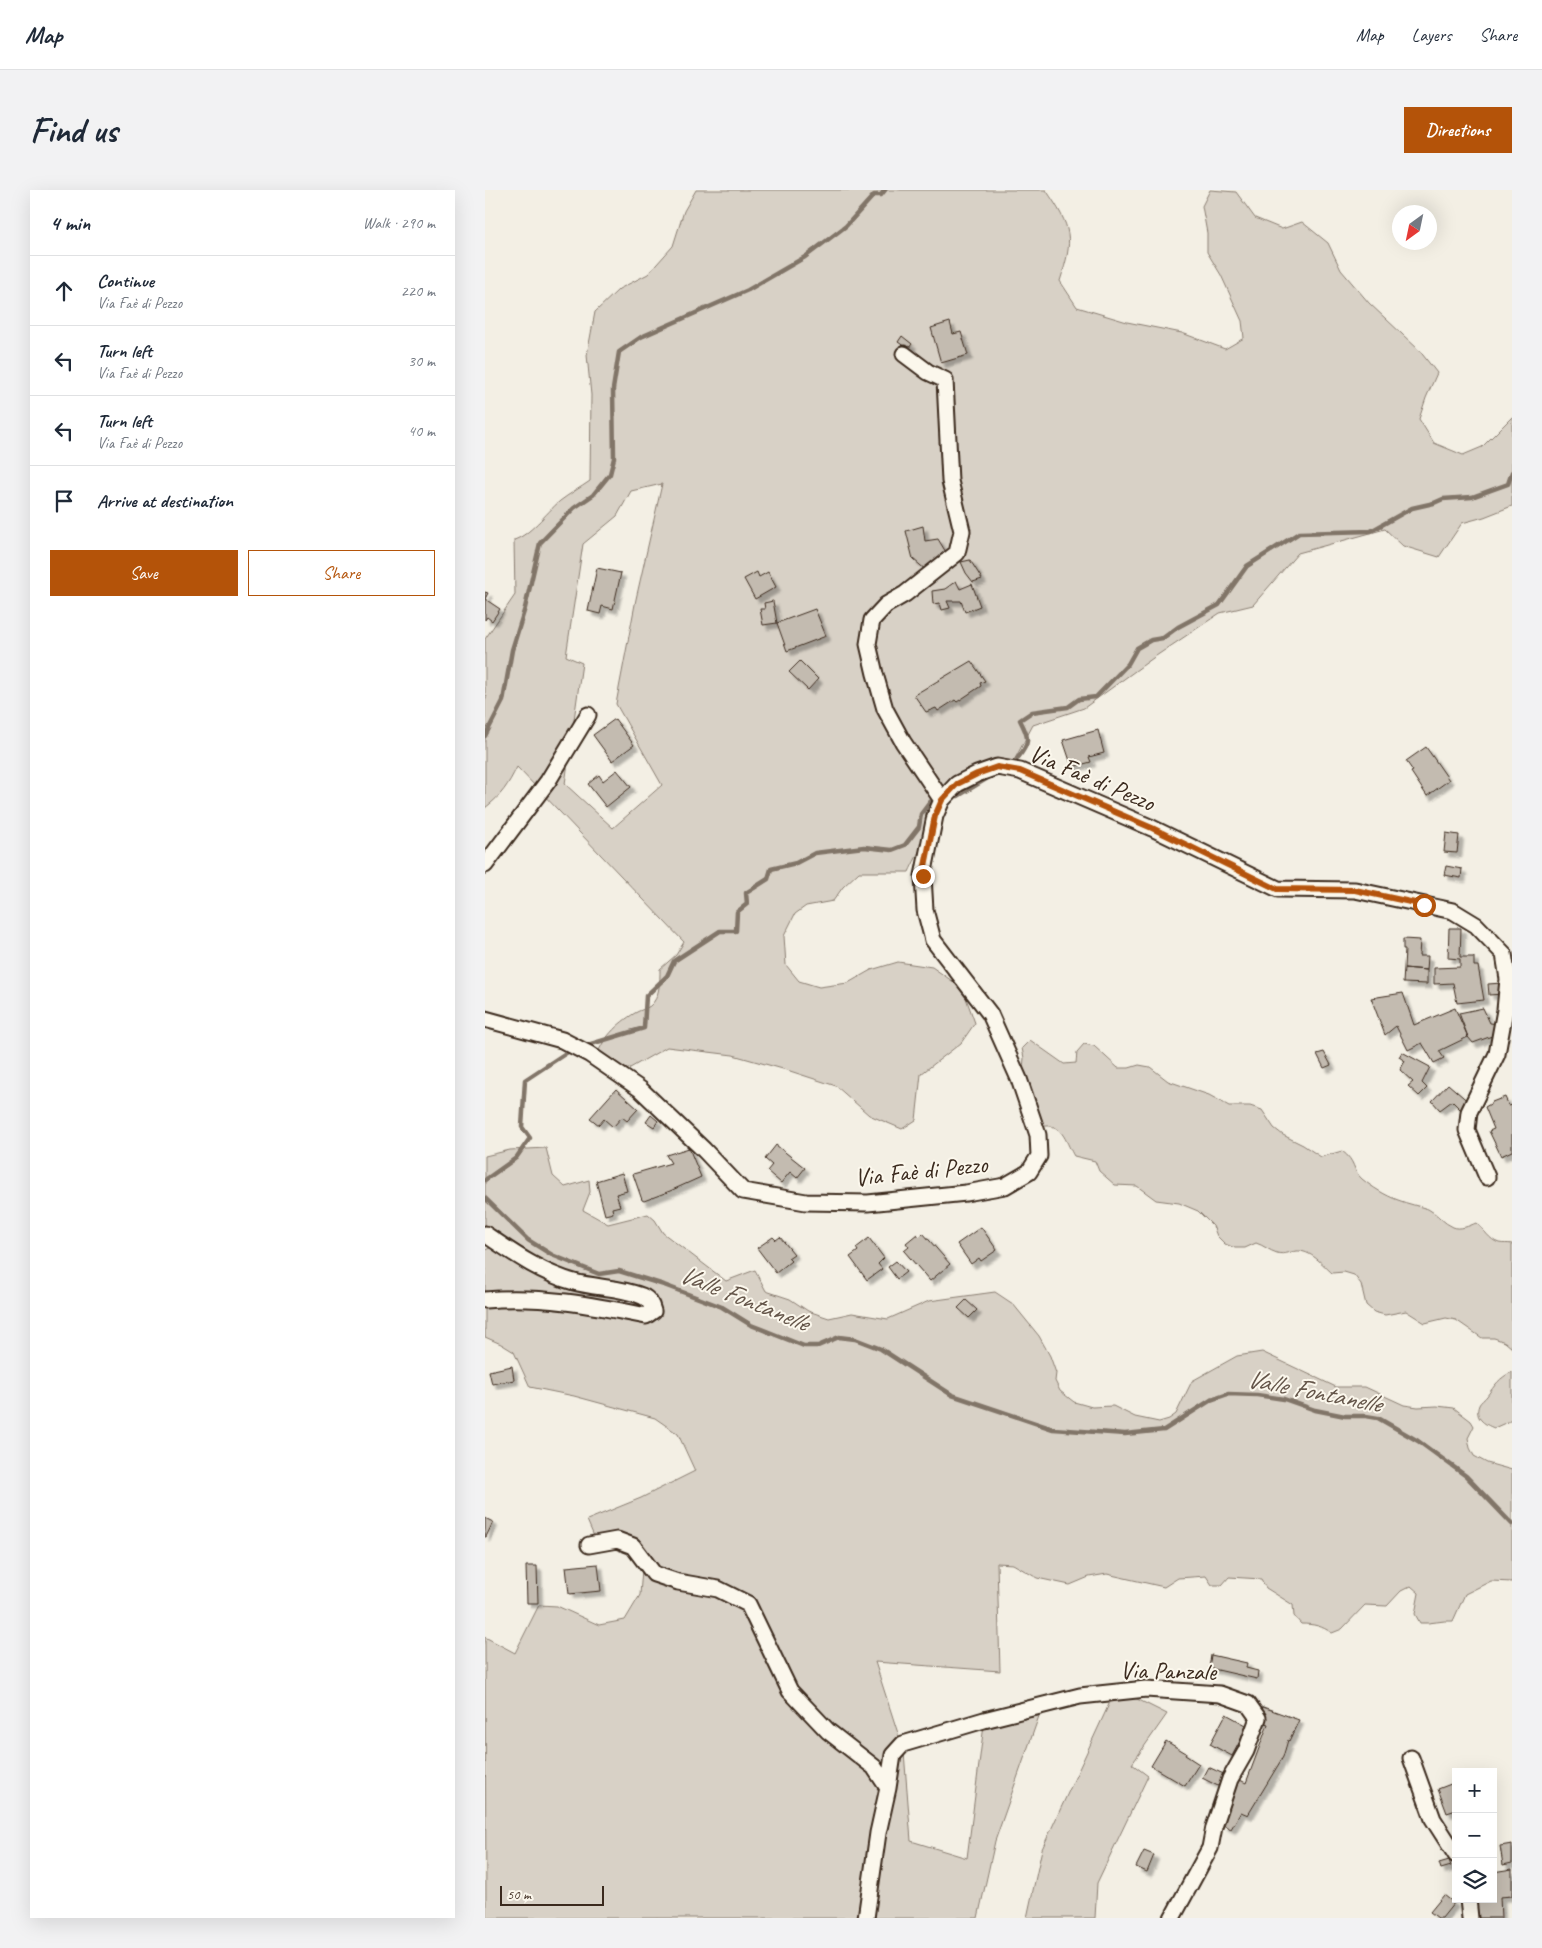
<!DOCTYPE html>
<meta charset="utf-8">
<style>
:root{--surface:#fff;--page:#f2f2f3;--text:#1f2937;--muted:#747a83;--line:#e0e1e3;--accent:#b45309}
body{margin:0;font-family:Caveat,sans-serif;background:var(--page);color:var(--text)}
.controls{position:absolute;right:15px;bottom:15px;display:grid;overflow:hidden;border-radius:0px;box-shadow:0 5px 20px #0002}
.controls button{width:45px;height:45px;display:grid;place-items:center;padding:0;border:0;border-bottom:1px solid var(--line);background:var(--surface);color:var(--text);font:25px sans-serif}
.compass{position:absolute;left:907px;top:15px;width:45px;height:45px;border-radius:50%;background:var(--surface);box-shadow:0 5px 20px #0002;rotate:213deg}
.scale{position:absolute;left:15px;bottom:12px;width:104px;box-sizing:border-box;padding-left:5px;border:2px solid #3b2a1e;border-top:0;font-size:14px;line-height:18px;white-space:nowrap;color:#3b2a1e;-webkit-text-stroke:4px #fbf7ec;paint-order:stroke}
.stop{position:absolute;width:15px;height:15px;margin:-11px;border:4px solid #b45309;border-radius:50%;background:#fff}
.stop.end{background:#b45309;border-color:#fff;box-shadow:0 1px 5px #0008}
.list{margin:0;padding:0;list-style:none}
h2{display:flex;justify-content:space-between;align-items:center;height:65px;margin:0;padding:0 20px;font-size:21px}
h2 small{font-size:16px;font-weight:400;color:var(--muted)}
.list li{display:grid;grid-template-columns:32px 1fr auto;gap:15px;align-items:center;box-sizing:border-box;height:70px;padding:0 20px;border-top:1px solid var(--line)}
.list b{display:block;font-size:19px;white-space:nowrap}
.list p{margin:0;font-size:16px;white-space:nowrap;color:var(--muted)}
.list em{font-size:16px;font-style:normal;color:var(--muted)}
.actions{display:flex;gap:10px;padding:15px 20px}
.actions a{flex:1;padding:11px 0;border:1px solid var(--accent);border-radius:0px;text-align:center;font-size:18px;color:var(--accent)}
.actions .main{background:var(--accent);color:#fff}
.icon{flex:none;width:28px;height:28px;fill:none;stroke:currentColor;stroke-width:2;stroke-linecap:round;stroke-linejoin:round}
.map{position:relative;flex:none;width:1027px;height:1728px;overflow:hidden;border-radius:0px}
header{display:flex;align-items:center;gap:30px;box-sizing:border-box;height:70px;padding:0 25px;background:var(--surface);border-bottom:1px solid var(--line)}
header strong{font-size:24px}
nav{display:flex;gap:28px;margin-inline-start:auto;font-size:18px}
.intro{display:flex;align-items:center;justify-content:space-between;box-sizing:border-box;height:120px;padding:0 30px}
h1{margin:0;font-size:35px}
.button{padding:12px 22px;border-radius:0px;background:var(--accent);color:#fff;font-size:18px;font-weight:700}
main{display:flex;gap:30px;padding:0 30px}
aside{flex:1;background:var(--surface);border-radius:0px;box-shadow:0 5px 20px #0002}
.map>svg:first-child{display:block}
</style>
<header>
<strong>Map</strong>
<nav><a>Map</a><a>Layers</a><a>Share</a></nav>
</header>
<div class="intro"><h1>Find us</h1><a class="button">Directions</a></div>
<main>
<aside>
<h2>4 min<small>Walk · 290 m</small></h2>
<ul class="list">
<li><svg class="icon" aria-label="ahead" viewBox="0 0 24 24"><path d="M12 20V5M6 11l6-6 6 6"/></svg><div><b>Continue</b><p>Via Faè di Pezzo</p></div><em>220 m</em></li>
<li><svg class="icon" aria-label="left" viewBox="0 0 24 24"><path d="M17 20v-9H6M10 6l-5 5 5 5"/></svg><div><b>Turn left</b><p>Via Faè di Pezzo</p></div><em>30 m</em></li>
<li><svg class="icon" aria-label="left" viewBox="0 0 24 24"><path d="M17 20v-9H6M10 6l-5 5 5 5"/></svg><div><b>Turn left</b><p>Via Faè di Pezzo</p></div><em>40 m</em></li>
<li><svg class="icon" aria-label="arrive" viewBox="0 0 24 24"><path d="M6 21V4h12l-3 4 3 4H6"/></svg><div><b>Arrive at destination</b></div></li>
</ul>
<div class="actions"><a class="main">Save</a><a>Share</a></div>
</aside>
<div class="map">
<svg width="1027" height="1728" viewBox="0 0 1027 1728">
<defs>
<filter id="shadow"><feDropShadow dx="4.5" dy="4.5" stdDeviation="1" flood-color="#0004"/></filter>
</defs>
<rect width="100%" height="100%" fill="#f3efe4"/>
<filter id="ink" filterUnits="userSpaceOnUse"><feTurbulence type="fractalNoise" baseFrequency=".02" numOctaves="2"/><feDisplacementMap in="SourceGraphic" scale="10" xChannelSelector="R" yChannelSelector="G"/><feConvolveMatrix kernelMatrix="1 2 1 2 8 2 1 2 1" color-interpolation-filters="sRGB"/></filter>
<g filter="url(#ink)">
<path fill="#d8d1c6" stroke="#8a7e72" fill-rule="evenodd" d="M211,0H561C587,38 589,48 575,91L592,117L642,132L697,143L740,159L759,148L757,131L736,85L722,62V43L717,16L725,0L751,2L770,28L797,39L817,32L843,53L856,80L884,113L934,160L952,183L941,208L934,229L949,253L978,265L997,257L1027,227V316L999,327L977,333L954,367L918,356L900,339L813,363L768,415L735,423L668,468L599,518L548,535L525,578L466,603L440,623C447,643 432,664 424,682H374L358,697L348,711L321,716L310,724L299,746L301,775L314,791L334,797L363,793L386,780L413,772L447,777L470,793L481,808L490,833L476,853L436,884L431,930L417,939L384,925L351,896L305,881L248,865L182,857L138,882L111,870C115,850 133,833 150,823C155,820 161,819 165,816C175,808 175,791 175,779L191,765L199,752L32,577C23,595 17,605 0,618V510L2,506L0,504V449L30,405L29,350C45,345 61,323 75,311C84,304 95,298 105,291L106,205L102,165L110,122L134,99L163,84L188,56L199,21ZM177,294L151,409L131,514L177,595L128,638L80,594L97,473L81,466L98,354L132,326L146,301Z
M545,850L579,874L591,873L592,862L599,854L609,856L633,878H644L654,875L665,877L683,891L724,905L744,916H765L777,920L789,938L798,945L818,955L836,967L857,961C871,971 867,980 877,989C887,997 901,1006 913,1010C923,1014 934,1016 943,1019C953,1024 958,1033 968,1037C975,1040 984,1036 991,1033C999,1039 1004,1050 1014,1053C1018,1054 1023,1053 1027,1054V1158L1020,1152L1009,1148H997L971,1130L961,1128L940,1133L921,1121L900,1125L889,1122L881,1115L876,1094L869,1085L859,1082L847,1083C837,1074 826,1060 811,1061C804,1062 800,1065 792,1063C785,1061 778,1055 771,1053L760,1058H750L740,1054L732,1046L728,1036L713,1021L694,1013L671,1010L652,996L630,995L614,981L610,971L589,966C582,955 578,934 561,936C555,936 548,939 542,939L539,929L541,908L538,879L539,868L537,858Z
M61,958L68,986L80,997L104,990L105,1002L98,1020L123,1034L163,1024L170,1030L178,1043L241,1091L270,1080L281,1101L305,1109L323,1121L344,1128L367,1123L403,1129L444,1111L510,1102L528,1114L554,1146L565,1166L571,1183L570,1191L575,1201L589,1212L607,1217L628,1216L650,1227L674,1232L684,1229L691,1224L707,1191L752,1166L777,1162L851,1197H880L919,1215L933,1217L952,1216L969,1218L986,1231L989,1236L983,1248L985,1258L989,1266L1002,1273L1027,1280V1392L1006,1391L980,1404L968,1431C956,1430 947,1434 935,1433L930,1424L934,1403L926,1396L916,1401L902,1416L880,1415L857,1439L847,1443C837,1436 829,1434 816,1434L809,1426L808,1415L781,1398L776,1389L744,1387L737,1395H727L721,1386L693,1388L679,1397L622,1384L604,1387L585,1395L552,1388L528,1374L512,1373L515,1481L390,1472L419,1562L426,1651L482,1668L499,1535L554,1526L510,1651L493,1728H1L0,1447L30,1463L54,1415L72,1416L114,1435L140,1430L155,1405L158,1366L146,1348L111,1351L102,1330L156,1308L210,1281L193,1244L170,1228L89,1206L45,1197L29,1162L16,1154L0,1147V1060L5,1058L12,1045L0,1034V966L25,960Z
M1027,1182V1230L1009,1238C999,1234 989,1228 994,1215C995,1212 1000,1209 1002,1206C1010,1195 1014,1188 1027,1182Z
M650,1508L682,1524L647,1574L663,1586L612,1693L610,1728H542L557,1659L625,1512Z"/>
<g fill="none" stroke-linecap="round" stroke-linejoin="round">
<path stroke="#817468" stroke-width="4.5" d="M0,546L18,511L27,460L40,418L55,353L89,318L108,305L125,284L129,268L128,199L134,162L156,147L263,100L320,67L361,36L389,5H396L400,0
M532,569C545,553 545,549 535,530L547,522L583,517L594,509L611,507L643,474L652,458L666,450L678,448L693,437L734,415L762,376L814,343L886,341L927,318L949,313L958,309L987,307L1023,294L1027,282
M473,606L506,586
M106,854L159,838L161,806L182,786L189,771L235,741H251L252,722L262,714L261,703L283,689L286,679L311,673L330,663L379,657L407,660L420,655L434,637L436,624L445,612
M0,990L31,968L45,948L37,937L40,890L84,861
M0,1008L43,1050L67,1065L114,1084L134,1081L179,1095L237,1117L266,1135L319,1156H333L354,1147L370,1149L396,1159L467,1205L568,1239L640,1244L679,1240L726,1210L743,1204L772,1205L799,1209L830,1220L860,1226H881L893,1228L933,1251L981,1286L1027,1334"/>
</g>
<path fill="#c3bbb0" stroke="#3b2a1e" filter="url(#shadow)" d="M465,132L468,144L476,142L483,165L456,173L446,138Z
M417,146L427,154L423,159L413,152Z
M438,336L440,351L453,349L462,364L448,371L450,376L442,381L428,369L421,341Z
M485,370L497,389L488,392L481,383L476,372Z
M112,378L136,383L128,419L117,416L115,424L103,421Z
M272,382L274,387L283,382L291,397L270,409L259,389Z
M471,391L475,399L487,394L495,416L480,422L476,411H462L465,418L457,420L455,413L448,414L447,401L460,399Z
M0,402L3,403L0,409L15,419L7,431L2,427L0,430Z
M288,411L292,433L278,435L275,419H280L279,413Z
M330,419L341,446L302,461L292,433Z
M315,471L333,489L323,500L304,482Z
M486,471L500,491L495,493L496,496L472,512L470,510L453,521L451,518L441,522L429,505Z
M130,529L149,555L127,571L108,545Z
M613,540L619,563L604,567L606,572L587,577L578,550Z
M941,557L964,590L942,606L926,582L928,581L921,571Z
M132,580L146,597L121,617L103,594L114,585L118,591Z
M961,643L974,645L972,663L959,662Z
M961,676L977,679L976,688L959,685Z
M964,738H976L975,767H989V776H993L999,810L972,813L968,793L949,794V778L975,777V769L963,768Z
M918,749L935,750L934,766H943L942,780L919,778L920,759H918Z
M919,778L942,780V794L918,793Z
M1017,793L1018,804L1004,805L1003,794Z
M918,803L929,835L970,818L983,847L954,861L959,868L949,873L937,853L923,860L911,836L900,845L886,808Z
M998,818L1005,833L1015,834V843L988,853L983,847L974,823Z
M839,862L846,875L839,878L832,864Z
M917,862L945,877L937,893L942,898L934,906L923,896L928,892L915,880L920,871L914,867Z
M963,894L986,914L978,922L967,911L955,920L947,911Z
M131,899L153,919L142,931L137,927L128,937L119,929L114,935L105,928Z
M1020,907L1024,916L1027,915V961L1016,966L1004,941L1009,939L1000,917L1007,913V912Z
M166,925L173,931L169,937L161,932Z
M291,955L320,978L312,988L305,982L296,993L282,981L287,975L280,969Z
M204,958L216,987L185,1001L159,1011L157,1010L148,984L186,973L181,965Z
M137,983L142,1001L131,1004L135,1016L127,1018L128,1023L120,1025L111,991Z
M496,1037L512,1060L496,1071L494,1068L486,1074L472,1054Z
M438,1043L465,1074L445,1091L419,1061L424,1057L421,1053L432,1044L434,1047Z
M288,1047L291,1050L295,1047L309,1064L303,1068L306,1071L291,1083L272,1058Z
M384,1048L399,1068L393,1074L397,1079L382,1090L365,1067L373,1061L371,1058Z
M411,1071L421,1082L412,1089L403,1077Z
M481,1110L492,1120L484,1128L473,1118Z
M27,1176L29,1190L7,1194L4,1181Z
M0,1328L8,1332L1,1347H0Z
M113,1374L116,1401L84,1404L81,1377Z
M41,1376H52L53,1413H42Z
M726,1465L762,1473L761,1478L773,1481L772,1489L724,1478Z
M778,1517L814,1530L804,1551L803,1550L798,1567L763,1625L756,1622L746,1639L738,1635L740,1627L751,1588L761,1593L783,1534L774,1531Z
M741,1524L763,1536L747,1566L725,1554Z
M681,1551L701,1563L700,1565L714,1574L700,1596L666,1576Z
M723,1577L741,1585L735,1597L717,1588Z
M971,1592V1620L962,1623L953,1599Z
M1027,1654V1673L1018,1675L1015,1656Z
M659,1661L669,1665L662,1682L651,1677Z
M964,1670L966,1676L956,1679L954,1673Z
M1027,1679V1706L1015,1707L1016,1728H992L988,1709H1008V1682Z
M959,1705L969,1713L957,1728H953L945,1722Z"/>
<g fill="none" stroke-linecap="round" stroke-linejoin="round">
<g stroke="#3b2a1e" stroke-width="19">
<path id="minor" d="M419,164L443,182L460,190L465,291L477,341L472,363L420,404L401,415L387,430L383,454L390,484L400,519L418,552L457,610
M0,675L63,591L103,525
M0,829L77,850L104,864L155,899L219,960L258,1001L321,1012L383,1013L481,1003L520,996L544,982L554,966L553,945L534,889L505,824L448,750L440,720L438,686L450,626L457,610L472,594L492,584L512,577L535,581L667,638L793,699L870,700L968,721L991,735L1019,764L1023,789L1020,820L1012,864L984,922L982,940L1002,987
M0,1044C28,1063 56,1083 89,1092C111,1098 135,1097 157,1106C164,1109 166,1114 168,1121L161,1126C108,1115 54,1105 0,1110
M104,1355L132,1350L148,1356L169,1384L193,1392L233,1399L263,1414L305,1501L343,1541L389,1577L403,1598
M926,1568L948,1629L971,1665
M983,1709L985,1728
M381,1728L393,1643L403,1598L408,1565L418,1554L499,1530L595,1506L661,1499L735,1504L763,1514L773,1528L761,1561L745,1589L729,1637L725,1658L687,1728"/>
</g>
<use href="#minor" stroke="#fbf7ec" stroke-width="15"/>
</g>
</g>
<g fill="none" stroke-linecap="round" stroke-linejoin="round" filter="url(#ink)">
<path stroke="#b45309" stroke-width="6" d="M438,686L450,626L457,610L472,594L492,584L512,577L535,581L667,638L792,699L870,700L939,715"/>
</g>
<g text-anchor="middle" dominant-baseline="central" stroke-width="4" stroke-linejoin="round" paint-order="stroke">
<g font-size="25" fill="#3b2a1e" stroke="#fbf7ec">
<text transform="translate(607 588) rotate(23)">Via Faè di Pezzo</text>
<text transform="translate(436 981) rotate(-6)">Via Faè di Pezzo</text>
<text transform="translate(683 1481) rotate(1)">Via Panzale</text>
</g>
<g font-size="26" font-style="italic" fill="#645549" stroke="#fbf7ec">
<text transform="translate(259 1108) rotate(22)">Valle Fontanelle</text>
<text transform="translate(829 1201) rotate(11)">Valle Fontanelle</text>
</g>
</g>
</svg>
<div class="controls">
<button>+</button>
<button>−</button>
<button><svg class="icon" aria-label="layers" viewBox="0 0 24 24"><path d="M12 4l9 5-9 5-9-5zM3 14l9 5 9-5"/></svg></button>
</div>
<svg class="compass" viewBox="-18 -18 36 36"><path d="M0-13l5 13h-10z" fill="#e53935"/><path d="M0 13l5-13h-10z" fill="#747a83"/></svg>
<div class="scale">50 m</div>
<div class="stop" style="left:939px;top:715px"></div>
<div class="stop end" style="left:438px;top:686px"></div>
</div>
</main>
